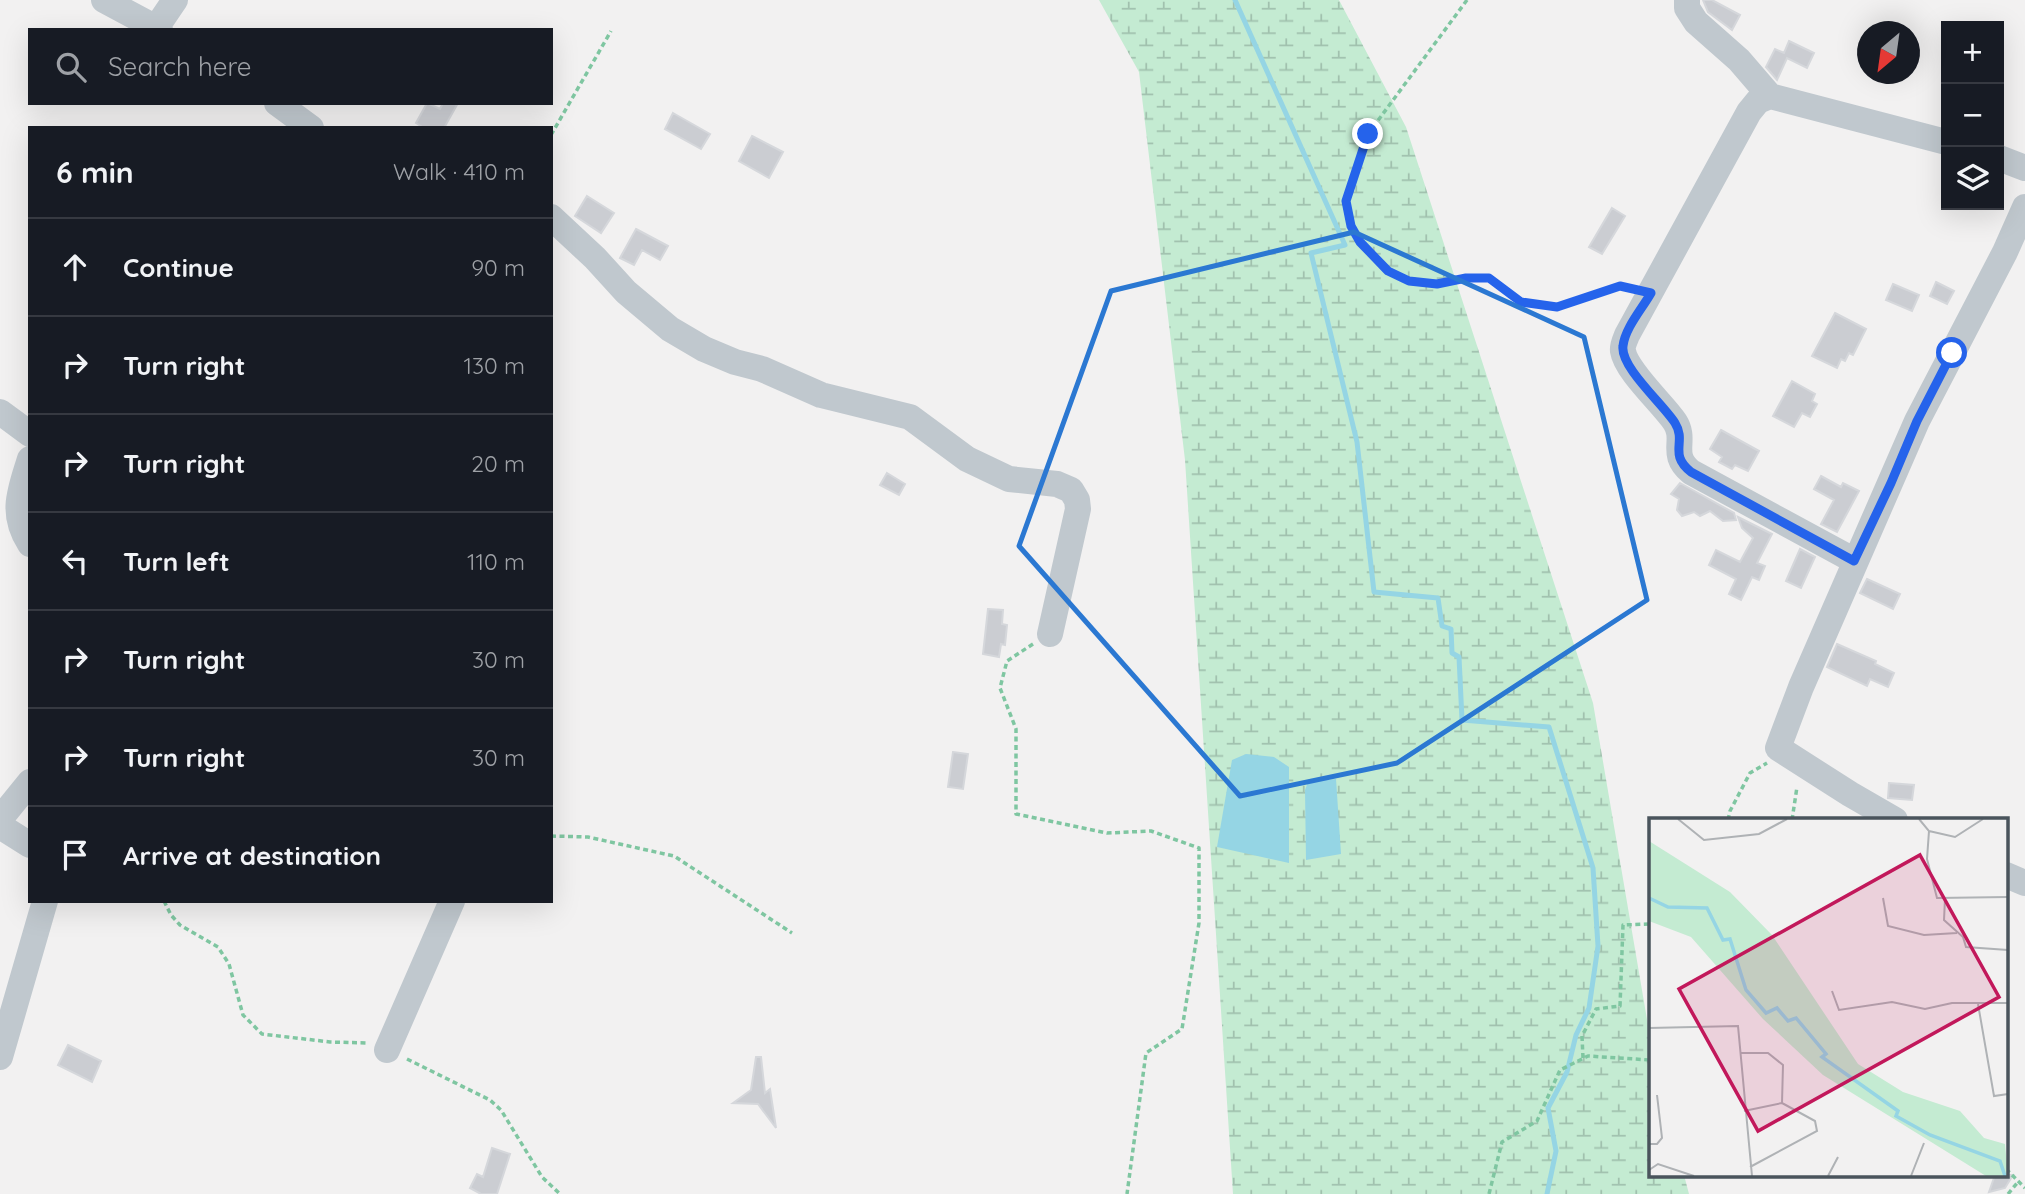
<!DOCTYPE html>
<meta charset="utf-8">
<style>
:root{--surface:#171b24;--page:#20242c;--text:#f1f3f6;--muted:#9ea1a6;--line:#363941}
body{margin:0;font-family:Quicksand,sans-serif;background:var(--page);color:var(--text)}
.controls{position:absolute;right:21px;top:21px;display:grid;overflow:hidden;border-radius:0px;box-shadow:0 7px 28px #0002}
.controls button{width:63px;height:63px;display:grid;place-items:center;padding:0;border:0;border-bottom:2px solid var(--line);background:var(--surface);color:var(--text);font:35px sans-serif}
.compass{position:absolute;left:1857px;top:21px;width:63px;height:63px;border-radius:50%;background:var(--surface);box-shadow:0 7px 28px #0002;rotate:209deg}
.stop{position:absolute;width:21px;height:21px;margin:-16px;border:5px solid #2563eb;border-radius:50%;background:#fff}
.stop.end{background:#2563eb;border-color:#fff;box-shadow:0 2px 7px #0008}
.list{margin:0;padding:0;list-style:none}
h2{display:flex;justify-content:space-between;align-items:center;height:91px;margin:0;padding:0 28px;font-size:30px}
h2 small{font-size:23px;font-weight:400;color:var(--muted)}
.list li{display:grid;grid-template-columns:46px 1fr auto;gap:21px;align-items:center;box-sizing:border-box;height:98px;padding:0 28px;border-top:2px solid var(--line)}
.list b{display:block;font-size:26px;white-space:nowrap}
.list em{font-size:23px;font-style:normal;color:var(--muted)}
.icon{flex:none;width:38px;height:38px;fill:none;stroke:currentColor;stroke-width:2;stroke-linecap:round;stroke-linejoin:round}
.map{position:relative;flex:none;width:2025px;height:1194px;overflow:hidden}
.search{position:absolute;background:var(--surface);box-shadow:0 7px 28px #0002;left:28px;top:28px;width:525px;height:77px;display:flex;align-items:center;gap:18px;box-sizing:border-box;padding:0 24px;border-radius:0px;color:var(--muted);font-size:26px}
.panel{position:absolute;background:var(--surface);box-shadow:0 7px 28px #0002;left:28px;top:126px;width:525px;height:777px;border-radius:0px}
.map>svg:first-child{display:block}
</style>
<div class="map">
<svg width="2025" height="1194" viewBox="0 0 2025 1194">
<defs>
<pattern id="wetland-marsh" width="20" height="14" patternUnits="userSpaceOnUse" patternTransform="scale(1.75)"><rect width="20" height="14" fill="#c4ebd2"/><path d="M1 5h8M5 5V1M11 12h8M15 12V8" fill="none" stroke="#a1c1ae"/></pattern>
</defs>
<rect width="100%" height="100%" fill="#f2f1f1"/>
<path fill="url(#wetland-marsh)" d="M1099,0H1339L1406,127L1593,703L1650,1037V1175H1684L1689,1194H1233L1185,460L1139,72Z"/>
<path fill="#95d5e4" d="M1246,754L1274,757L1289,767V863L1217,847L1232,760Z
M1336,779L1341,854L1306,860L1305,790L1308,782Z"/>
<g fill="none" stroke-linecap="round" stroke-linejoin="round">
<path stroke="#95d5e4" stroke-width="5" d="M1235,0L1345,245L1311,253L1357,442L1374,592L1438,598L1442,626L1451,629L1452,653L1459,657L1462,720L1549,727L1593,868L1598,946L1589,1008L1576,1035L1567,1072L1548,1108L1556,1151L1547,1194"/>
</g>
<path fill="#cbcdd2" stroke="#d5d7db" stroke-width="2" d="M1703,0H1712L1740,15L1732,30L1708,12Z
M1789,41L1814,53L1807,68L1787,58L1777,80L1766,67L1775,49L1784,53Z
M427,103L440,109L443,103H458L444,128H424L416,123Z
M673,113L710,134L701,149L665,129Z
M752,136L783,152L769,178L739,161Z
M587,196L614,213L601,233L575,216Z
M1612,208L1625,216L1602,254L1589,247Z
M636,229L668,246L660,260L642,250L634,265L620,258Z
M1936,282L1954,291L1947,304L1930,296Z
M1893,284L1919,295L1912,311L1886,300Z
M1835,313L1866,329L1853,355L1849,353L1845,361L1841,359L1837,368L1812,356Z
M1792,381L1815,394L1812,401L1817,404L1810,417L1802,413L1794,427L1773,416Z
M1721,430L1759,451L1748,471L1735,465L1732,469L1719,462L1722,457L1710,449Z
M887,473L905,484L899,495L880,485Z
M1821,476L1841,487L1843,483L1859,491L1837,532L1821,524L1834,500L1814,489Z
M1680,483L1734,513L1736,520L1723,521L1710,511L1700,516L1694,512L1682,516L1677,510L1679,499L1671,494Z
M1738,517L1772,534L1757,563L1765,566L1759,580L1752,577L1741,600L1729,594L1736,579L1709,565L1716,550L1740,562L1753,538L1742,528Z
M1800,549L1815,557L1801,588L1786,581Z
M1867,579L1900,594L1893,609L1860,593Z
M988,609L1003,610L1002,624L1007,625L1005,645L1001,644L999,657L983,654Z
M1837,644L1876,661L1875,664L1894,673L1888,687L1870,679L1867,686L1827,667Z
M953,752L968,754L963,789L948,787Z
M1889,783L1914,785L1912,800L1888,798Z
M68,1045L101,1061L92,1082L58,1065Z
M756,1057H761L765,1093L770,1089L776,1128L758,1104L733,1103L751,1090Z
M492,1148L510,1154L497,1194H481L470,1188L477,1174L483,1177Z
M1995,1175H2013L2005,1188L1989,1192Z"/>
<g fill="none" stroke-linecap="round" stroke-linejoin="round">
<path stroke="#7fc6a1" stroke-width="3.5" stroke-dasharray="5 3.5" stroke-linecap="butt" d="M1467,0L1368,134L1346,201L1351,226L1360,242L1388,271L1409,280L1437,284L1466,278H1489L1521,302L1557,307L1620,286L1631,288
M551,135L611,31
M1033,644L1007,661L1000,688L1016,729V814L1107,833L1151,831L1199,848V923L1182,1029L1146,1053L1127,1194
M1728,820L1730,811L1750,773L1767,763
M1792,820L1797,787
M551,836L588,837L674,856L792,933
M164,901L171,915L180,925L218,947L229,964L243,1015L262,1034L330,1042L367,1043
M1583,1058L1582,1036L1596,1009L1620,1006L1623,925L1650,924
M407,1059L490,1100L501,1110L542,1177L560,1194
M2006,1169L2025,1188
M1489,1194L1502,1142L1537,1121L1560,1070L1588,1056L1650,1060
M2008,1194L2018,1182"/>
<path stroke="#c0c8ce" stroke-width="26" d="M104,0L160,30
M1687,0V8L1696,22L1739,60L1770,96
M156,28L175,0
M277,103L311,128
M1999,158L2025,168
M551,217L595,258L626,292L670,329L704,349L735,362L762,369L821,395L910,417L967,459L1009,479L1057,484L1071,490L1077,500L1078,509L1050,634
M0,412L30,434
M30,459C20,491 10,513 30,544
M1855,561L1691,472C1669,454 1687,441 1675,422C1663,404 1626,371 1623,351C1622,346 1625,340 1627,335L1749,112L1758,101L1770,96L1946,142
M0,819L30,782
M1895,820L1850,794L1778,748L1801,687L1917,421L2005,252L2025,207
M0,826L30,845
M2006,875L2025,883
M387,1050L452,901
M0,1057L45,901"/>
</g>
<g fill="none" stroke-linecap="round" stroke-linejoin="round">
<path stroke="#2563eb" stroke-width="9" d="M1368,134L1346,201L1351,226L1360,242L1388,271L1409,281L1437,284L1466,278H1489L1521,302L1557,307L1620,286L1651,293C1642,309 1625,328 1623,346C1620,367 1664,405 1675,423C1687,442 1668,454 1691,472L1854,561L1891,483L1917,421L1952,353"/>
</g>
<path fill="none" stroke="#2b78d2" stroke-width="5" stroke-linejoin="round" d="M1354,232L1584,337L1647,600L1397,763L1240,796L1019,546L1111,291Z"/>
<g transform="translate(1649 818)">
<rect width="359" height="359" fill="#f2f1f1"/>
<path d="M0,23L81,74L123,117L209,246L254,274L311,293L335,320L356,326L359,358H337L174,257L114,201L42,119L0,103Z" fill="#c4ebd2"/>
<path fill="none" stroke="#95d5e4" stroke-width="3.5" d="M0,80L19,89L58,90L74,122L81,121L97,172L117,195L128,190L139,203L147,200L177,236L173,239L249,293L247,298L281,317L351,343L356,358"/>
<path fill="none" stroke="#afb2b5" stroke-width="2" d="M29,1L55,22L110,16L138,1M270,1L280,13L278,41L288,80L359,79M280,13L306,19L334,1M234,80L239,108L275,117L308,115M296,81L295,102L314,119L317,129L359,132M183,173L190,192L243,184L276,191L303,185H359M329,186L345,278L359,276M0,210L89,208L103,358M92,235H119L134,247L133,285L95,293M0,326H8L13,320L8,277M101,349L168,313L166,303L133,285M0,352L9,346L45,358M179,358L189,339M262,358L275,325"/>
<path fill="#c2185b" fill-opacity="0.15" stroke="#c2185b" stroke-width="3.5" d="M271,37L350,179L109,313L30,171Z"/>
<rect width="359" height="359" fill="none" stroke="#4a545c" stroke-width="3.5"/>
</g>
</svg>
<div class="controls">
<button>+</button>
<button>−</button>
<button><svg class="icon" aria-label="layers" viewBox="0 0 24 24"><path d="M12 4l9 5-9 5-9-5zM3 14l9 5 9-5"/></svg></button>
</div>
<svg class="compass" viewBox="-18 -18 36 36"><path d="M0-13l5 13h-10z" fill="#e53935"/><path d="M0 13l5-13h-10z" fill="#9ea1a6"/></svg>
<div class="stop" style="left:1952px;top:353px"></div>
<div class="stop end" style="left:1368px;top:134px"></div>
<div class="search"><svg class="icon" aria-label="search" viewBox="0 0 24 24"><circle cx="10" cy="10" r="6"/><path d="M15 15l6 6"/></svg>Search here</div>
<section class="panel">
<h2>6 min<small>Walk · 410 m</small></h2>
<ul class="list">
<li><svg class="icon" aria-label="ahead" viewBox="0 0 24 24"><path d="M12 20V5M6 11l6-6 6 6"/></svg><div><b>Continue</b></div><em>90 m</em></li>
<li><svg class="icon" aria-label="right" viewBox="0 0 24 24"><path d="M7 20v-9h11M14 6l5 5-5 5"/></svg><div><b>Turn right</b></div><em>130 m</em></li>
<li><svg class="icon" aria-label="right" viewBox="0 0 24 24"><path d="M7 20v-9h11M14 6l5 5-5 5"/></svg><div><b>Turn right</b></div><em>20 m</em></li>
<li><svg class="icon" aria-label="left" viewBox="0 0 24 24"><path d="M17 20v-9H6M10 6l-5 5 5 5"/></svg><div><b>Turn left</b></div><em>110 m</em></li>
<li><svg class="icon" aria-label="right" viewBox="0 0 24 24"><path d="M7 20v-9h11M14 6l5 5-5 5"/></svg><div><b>Turn right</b></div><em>30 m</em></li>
<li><svg class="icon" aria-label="right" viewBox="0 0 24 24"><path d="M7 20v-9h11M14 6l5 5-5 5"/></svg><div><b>Turn right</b></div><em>30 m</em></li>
<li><svg class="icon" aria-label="arrive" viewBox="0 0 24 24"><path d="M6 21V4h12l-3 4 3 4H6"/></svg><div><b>Arrive at destination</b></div></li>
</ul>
</section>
</div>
